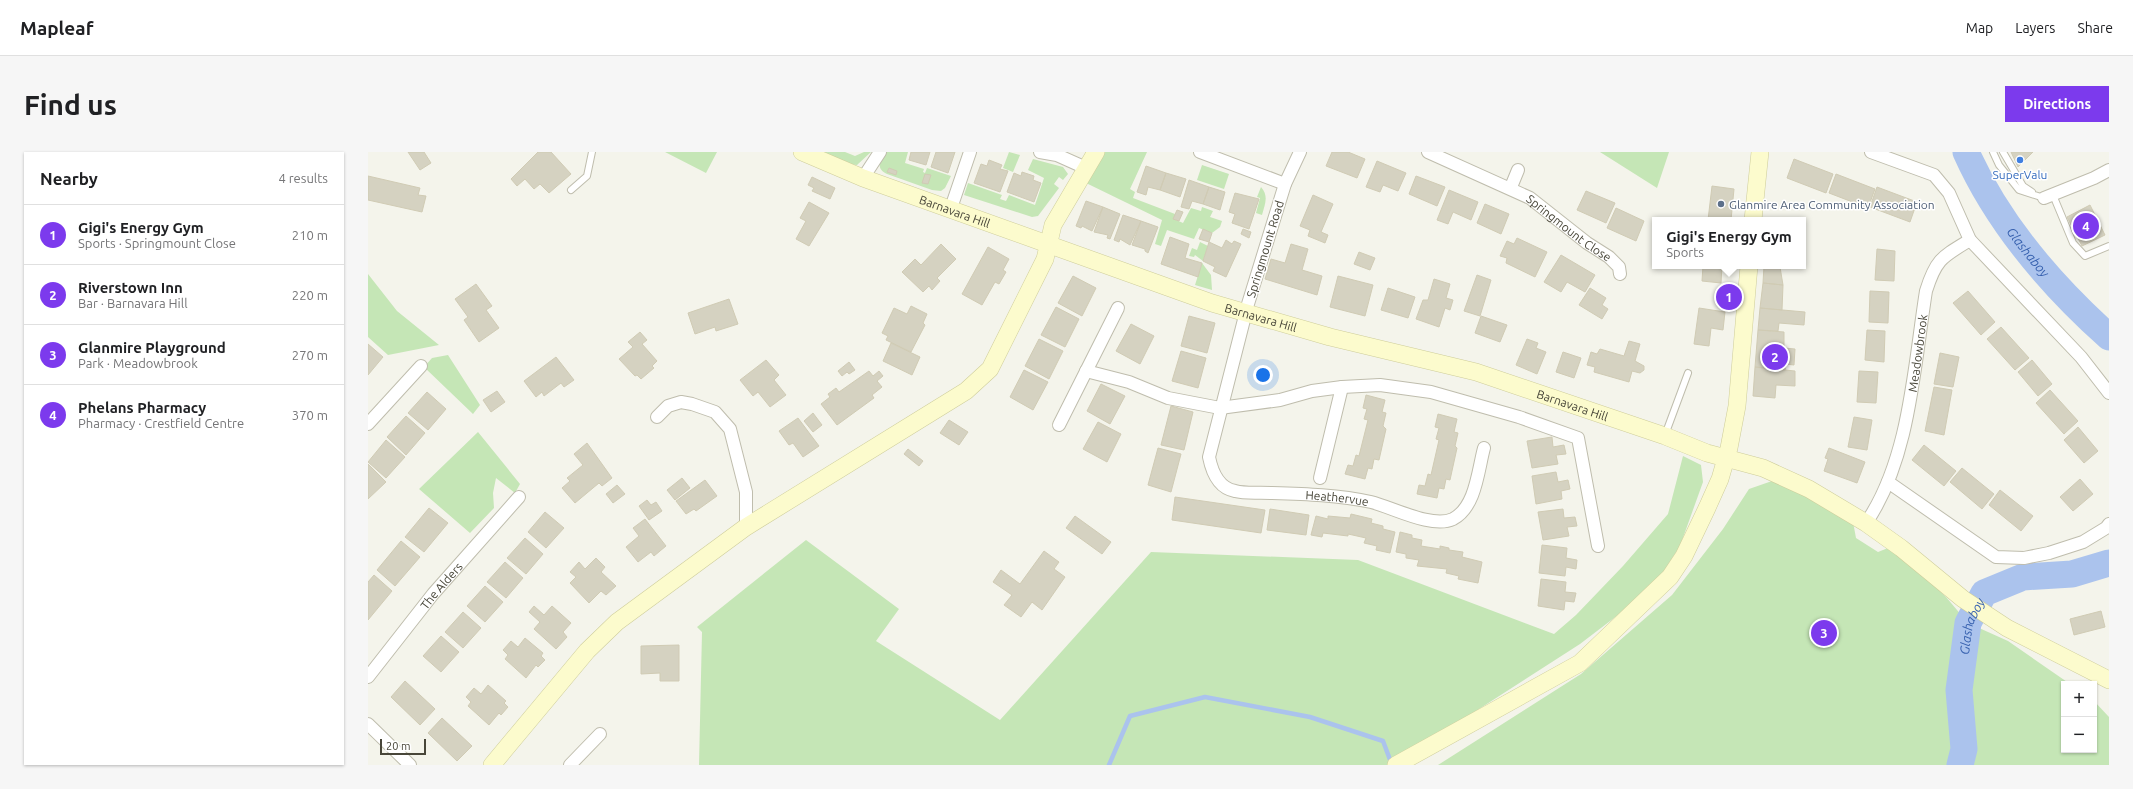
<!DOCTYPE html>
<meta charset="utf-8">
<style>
:root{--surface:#fff;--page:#f6f6f6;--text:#202124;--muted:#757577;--line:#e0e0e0;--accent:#7c3aed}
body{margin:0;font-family:Ubuntu,sans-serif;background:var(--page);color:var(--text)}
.controls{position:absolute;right:12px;bottom:12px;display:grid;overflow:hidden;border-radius:0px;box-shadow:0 1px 3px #0004}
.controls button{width:36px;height:36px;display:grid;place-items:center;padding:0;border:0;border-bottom:1px solid var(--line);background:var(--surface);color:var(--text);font:20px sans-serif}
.scale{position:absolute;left:12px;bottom:10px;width:46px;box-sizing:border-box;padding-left:4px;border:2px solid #484639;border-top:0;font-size:11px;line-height:14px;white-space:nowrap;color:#484639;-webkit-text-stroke:3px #fff;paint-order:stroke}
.you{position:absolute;left:895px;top:223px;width:14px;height:14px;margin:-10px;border:3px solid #fff;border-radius:50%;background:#1a73e8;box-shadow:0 0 0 6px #1a73e833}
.badge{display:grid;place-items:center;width:26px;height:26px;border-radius:50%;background:var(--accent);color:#fff;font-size:13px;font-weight:700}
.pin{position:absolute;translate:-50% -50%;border:2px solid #fff;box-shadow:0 1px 4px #0006}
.popup{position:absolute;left:1284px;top:65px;width:154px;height:52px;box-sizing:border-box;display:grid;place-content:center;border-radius:0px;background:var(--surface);filter:drop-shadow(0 1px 3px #0005);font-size:13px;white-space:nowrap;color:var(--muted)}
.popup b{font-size:15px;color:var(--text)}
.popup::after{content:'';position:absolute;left:50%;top:100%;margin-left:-8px;border:8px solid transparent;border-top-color:var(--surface)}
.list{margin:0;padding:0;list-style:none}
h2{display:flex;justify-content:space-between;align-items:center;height:52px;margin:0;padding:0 16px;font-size:17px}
h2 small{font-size:13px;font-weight:400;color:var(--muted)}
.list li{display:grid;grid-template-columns:26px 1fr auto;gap:12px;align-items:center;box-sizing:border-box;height:60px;padding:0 16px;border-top:1px solid var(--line)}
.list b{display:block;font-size:15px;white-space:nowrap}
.list p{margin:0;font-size:13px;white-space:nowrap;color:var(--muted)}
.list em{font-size:13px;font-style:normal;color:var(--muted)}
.map{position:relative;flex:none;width:1741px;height:613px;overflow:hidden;border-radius:0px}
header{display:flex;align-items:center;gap:24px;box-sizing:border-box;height:56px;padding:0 20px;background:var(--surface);border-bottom:1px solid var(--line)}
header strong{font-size:19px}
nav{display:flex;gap:22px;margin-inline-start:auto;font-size:14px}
.intro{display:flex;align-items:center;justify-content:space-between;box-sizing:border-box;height:96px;padding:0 24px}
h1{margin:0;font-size:28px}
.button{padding:10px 18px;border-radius:0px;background:var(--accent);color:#fff;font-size:14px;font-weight:700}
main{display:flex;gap:24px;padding:0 24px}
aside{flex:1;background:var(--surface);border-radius:0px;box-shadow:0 1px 3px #0004}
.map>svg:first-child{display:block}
</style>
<header>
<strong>Mapleaf</strong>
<nav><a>Map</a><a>Layers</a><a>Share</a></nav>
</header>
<div class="intro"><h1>Find us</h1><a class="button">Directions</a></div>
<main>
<aside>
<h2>Nearby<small>4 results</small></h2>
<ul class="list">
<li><span class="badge">1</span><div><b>Gigi's Energy Gym</b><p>Sports · Springmount Close</p></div><em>210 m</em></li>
<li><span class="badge">2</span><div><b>Riverstown Inn</b><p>Bar · Barnavara Hill</p></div><em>220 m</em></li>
<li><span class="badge">3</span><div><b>Glanmire Playground</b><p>Park · Meadowbrook</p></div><em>270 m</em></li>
<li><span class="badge">4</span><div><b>Phelans Pharmacy</b><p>Pharmacy · Crestfield Centre</p></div><em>370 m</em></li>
</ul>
</aside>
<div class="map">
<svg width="1741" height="613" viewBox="0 0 1741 613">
<rect width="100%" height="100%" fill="#f4f4eb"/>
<path fill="#c5e6b6" d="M297,0H349L338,21Z
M453,0H477L487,4L496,0H503L489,13L479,12Z
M518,0H540L537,11L556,17L555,20L557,21L559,16L583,24L577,36L573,39L564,38L519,22C507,16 512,9 518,0Z
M641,0L652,3L645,20L635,16Z
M736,0H779L762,37L767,40L765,46L807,62L806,67L815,71L823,56L833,59L834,55L845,59L842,65L854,69L852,75L844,81L831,76L826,87L799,78L793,94L787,92L794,68L718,31Z
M1232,0H1301L1289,36Z
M665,7L695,15L700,22L695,28L691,25L686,32L691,36L670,64L664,65L596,43L600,31L634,43L632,47L638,49L641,43L667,53L676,26L660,18Z
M834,13L861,22L856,37L829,28Z
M893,35C901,44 897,52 894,63L888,61L892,46L889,45Z
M832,90L840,94L835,109L827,103L826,105L821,104L824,96L829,98Z
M834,111L843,123L844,138L827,133Z
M0,122L29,159L71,193L20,203L0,185Z
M80,203L112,253L105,262L56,215L64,206Z
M110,280L152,332L147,341L128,326L125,341L126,356L102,381L51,337Z
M1315,304L1333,313L1335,330L1312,394L1292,425L1267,450L1212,492L1024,613H331L334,480L329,475L438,388L531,457L508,489L632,568L783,400L990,408L1186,482L1208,463L1255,414L1300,362Z
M1404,329L1431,339L1485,370L1488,386L1510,400L1525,394L1578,445L1600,471L1640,489L1702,532H1696V598H1726V549L1741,565V613H1598L1599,476L1591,538L1596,597L1595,613H1070L1213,522L1304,443L1355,377L1381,337Z"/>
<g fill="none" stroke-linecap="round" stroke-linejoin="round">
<path stroke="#abc3ed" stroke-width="4.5" d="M741,613L762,564L837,545L942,565L1015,589L1024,613"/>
<g stroke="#abc3ed" stroke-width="27">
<path id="s1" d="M1598,0C1630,72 1683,133 1741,185"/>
<path id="s2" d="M1592,613L1596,597L1591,538L1600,471L1616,441L1655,425L1704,422L1741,411"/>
</g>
</g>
<path fill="#d5d2c1" stroke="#d0cbb4" d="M40,0H56L63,11L52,18Z
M170,0H183L203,22L181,41L172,32L166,37L157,27L149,34L143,27Z
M543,0H562L558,13L541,8Z
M568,0H587L580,21L563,15Z
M964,0H980L997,7L989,26L958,14Z
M1643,0H1665L1650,15Z
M1426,7L1465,22L1458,41L1419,26Z
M621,8L634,13L632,17L640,19L632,40L606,31L613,12L619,14Z
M1009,9L1038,21L1030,39L1015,33L1012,40L998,35Z
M778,14L798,21L792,38L780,35L778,43L769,40Z
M521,16L529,19L528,23L519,20Z
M654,20L666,24L665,28L673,31L666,50L639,40L646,21L653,24Z
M798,21L818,27L812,45L792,38Z
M557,22L563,23L560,32L554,31Z
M1468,22L1507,37L1500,56L1461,41Z
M0,24L52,36L50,43L58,44L54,60L0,48Z
M1048,24L1077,35L1069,54L1041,42Z
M444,25L467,36L462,47L444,39L446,36L440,33Z
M821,28L841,35L835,52L824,49L821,57L813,55Z
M1344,34L1366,37L1363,68H1340Z
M841,35L857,40L852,58L835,52Z
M1509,35L1549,50L1542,70L1502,55Z
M1081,38L1110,50L1103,68L1085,60L1080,72L1069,68Z
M1218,39L1247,51L1238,71L1209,58Z
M867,41L891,47L881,77L864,71L867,62L861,60Z
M945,43L965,52L953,80L960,83L957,91L940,84L942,78L932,74Z
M718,49L735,55L724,79L714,74L713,76L708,74Z
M441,50L461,61L441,94L428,87L438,69L432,66Z
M1117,52L1141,62L1133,82L1109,71Z
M1722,53L1737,83L1714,94L1699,65Z
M735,55L752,62L742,87L739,86L740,83L726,80Z
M1248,56L1276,69L1268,89L1239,76Z
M809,58L815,60L811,69L805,67Z
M755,63L773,69L762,93L752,87L751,90L746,88Z
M773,69L790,75L780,101L777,99V97L764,93Z
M835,77L844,81L841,90L831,87Z
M875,77L883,80L881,86L873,82Z
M802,85L821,92L817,106L834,111L830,125L793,112Z
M1149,86L1179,100L1167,125L1138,111L1139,106L1132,104L1139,89L1146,92Z
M858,88L864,92L866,89L873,92L858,125L845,119L847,115L835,109L841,90L854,96Z
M573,92L588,107L569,126L572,129L564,138L561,134L555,140L534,120L547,107L553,113Z
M923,92L940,97L934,118L954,124L949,143L897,127L903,107L917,111Z
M620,95L641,107L635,118L638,120L631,132L627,130L614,153L594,142Z
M1509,97L1527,99L1526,129L1507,128Z
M991,100L1007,106L1002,118L986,112Z
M1193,103L1227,123L1217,140L1199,130L1193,140L1176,130Z
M1335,114H1354L1353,131L1334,129Z
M1396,114L1412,115L1415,133L1395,131Z
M1109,123L1123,128L1112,164L1096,159Z
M705,124L728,136L714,164L690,151Z
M970,124L1005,133L997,164L962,155Z
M1066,127L1082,132L1078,146L1085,148L1082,158L1077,156L1071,175L1048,167L1055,148H1060Z
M1395,131L1415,133L1414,158L1392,156Z
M108,132L124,154L118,158L131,176L111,190L96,168L100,165L87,147Z
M1020,136L1047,145L1040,166L1013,158Z
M1222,136L1238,146L1234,153L1240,157L1234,167L1211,153Z
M1356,139L1368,140L1367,152L1354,151Z
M1502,139L1521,140L1520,171L1501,170Z
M1600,139L1627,170L1613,183L1585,151Z
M361,147L370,172L348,179L347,175L327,182L320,161Z
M543,154L559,162L555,171L557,173L543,200L518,188L520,184L514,181L526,156L539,162Z
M688,155L711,167L697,195L673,183Z
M1331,156L1357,160L1355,178L1343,176L1341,194L1326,192Z
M1392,156L1437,160L1436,173L1411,171L1410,179L1390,178Z
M821,164L847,171L839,201L813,194Z
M1113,164L1139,173L1132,190L1107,181Z
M763,172L786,184L772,212L748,199Z
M1633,175L1661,206L1647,218L1619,187Z
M1390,178L1416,180V196L1427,197L1426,213L1418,212L1417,218L1387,215Z
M1499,178L1517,179L1516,210L1497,208Z
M272,180L279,188L274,192L289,209L284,214L286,216L273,227L269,223L267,224L251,207L265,195L260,190Z
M671,187L695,199L681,227L657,214Z
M1159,187L1170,191L1168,196L1178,200L1169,222L1148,213Z
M1261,189L1272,192L1267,209L1276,214V218L1272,221L1264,219L1261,230L1226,220L1227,215L1219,213L1223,200L1229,202L1232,197L1256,204Z
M523,191L552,205L544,223L515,209Z
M0,192L15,205L0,223Z
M813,199L838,206L830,236L804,229Z
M1195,200L1213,206L1206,226L1188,220Z
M1572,201L1591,205L1585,235L1566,232Z
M188,205L206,228L196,235L193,231L176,244L174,240L168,245L156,229Z
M398,208L411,223L406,228L418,243L402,255L390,240L385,244L372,228Z
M1664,208L1684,232L1670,244L1650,220Z
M481,210L487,218L481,222L479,220L474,224L470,219Z
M1387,215L1427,219V234L1408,233L1407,246L1385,244Z
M656,218L680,230L665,258L642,245Z
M501,219L505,224L511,219L515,224L509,229L514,235L504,243L506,246L469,273L453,252L462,245L460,242L468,236L471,240Z
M1491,219L1510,220L1508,251L1489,250Z
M733,232L757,244L742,272L719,259Z
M1566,235L1584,238L1576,283L1557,279Z
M1682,238L1710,269L1696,282L1668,251Z
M129,239L137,250L123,260L115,248Z
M59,240L78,257L60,278L40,261Z
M998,243L1017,248L1014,260L1018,261L1015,274L1018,277L1011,308L1006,307L1004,317L1000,316L997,327L977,322L980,313L985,314L988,303L991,304L1000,268L996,267L999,257L995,256Z
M803,254L825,260L816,298L793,293Z
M445,261L454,273L445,280L436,269Z
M1070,262L1089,267L1086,280L1090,281L1087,294L1089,296L1082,328L1078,327L1076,337L1071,336L1069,346L1049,342L1051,333L1057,334L1060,322L1063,323L1071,288L1068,287L1071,276L1067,275Z
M38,264L57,281L38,303L19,285Z
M1486,265L1504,268L1499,298L1480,295Z
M430,266L451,294L435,305L425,291L421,293L411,279Z
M581,268L600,280L591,293L572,281Z
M730,270L753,282L739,310L715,297Z
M1710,275L1730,299L1716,311L1696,288Z
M1184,285L1185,295L1196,293L1198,302L1188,303L1190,312L1164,316L1159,289Z
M18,288L37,305L18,326L0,310Z
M219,291L244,326L234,334L231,331L207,351L194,336L202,329L199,326L215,313L206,302Z
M1556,293L1588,319L1576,334L1544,308Z
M790,296L813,302L803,340L780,333Z
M1461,296L1497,310L1489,331L1456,319L1460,307L1457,306Z
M540,297L555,309L551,314L536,302Z
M0,312L18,330L0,347Z
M1594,316L1626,342L1614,357L1582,330Z
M1188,320L1190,330L1200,328L1202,337L1193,339L1194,347L1168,352L1164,324Z
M314,326L322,336L307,348L299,338Z
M1712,327L1725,342L1705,359L1692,345Z
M337,328L349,344L328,359L326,357L318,362L308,349Z
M249,333L257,342L245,351L238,342Z
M1632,338L1665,364L1653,379L1621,353Z
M807,345L897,358L893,381L804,368Z
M279,348L283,353L288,350L294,359L281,368L271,354Z
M61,356L80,371L56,400L37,385Z
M902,357L941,363L938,383L899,378Z
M1195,357L1196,366L1207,365L1209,374L1199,375L1201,384L1175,388L1170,360Z
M177,360L196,376L178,396L160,380Z
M983,362L1004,367L1003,371L1015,374V377L1027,380L1022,401L1008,398L1009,394L996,391L998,386L980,382V384L955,381L954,385L943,383L948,364L960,367V364L982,366Z
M707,364L743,390L734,402L698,376Z
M277,367L298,394L286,404L283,400L270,410L258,395L271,384L265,376Z
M1032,380L1044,383V386L1054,388L1053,394L1072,397V394L1081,396V398L1095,400L1094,405L1114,410L1110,431L1090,427L1091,424L1078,421L1079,417L1049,414L1051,408L1038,406V402L1028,400Z
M157,386L175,402L158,422L139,406Z
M33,389L52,405L27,434L9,418Z
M1174,393L1199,396L1198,406L1209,408L1208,417L1198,415L1197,424L1171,421Z
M676,399L691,410L686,417L697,425L674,458L664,450L653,465L636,453L644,443L625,430L633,418L652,432Z
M228,406L237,415L233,420L248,434L238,443L233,439L221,451L202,431L208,425L202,420L211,410L217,417Z
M137,410L155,426L138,446L119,430Z
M6,423L24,439L0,468V430Z
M1173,427L1198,430L1197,440L1208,441L1206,450L1197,449L1196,458L1170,454Z
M117,434L135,450L117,470L99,454Z
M166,454L176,463L184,454L203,471L195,480L199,485L188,497L166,477L172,470L161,460Z
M1733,459L1737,475L1706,483L1702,467Z
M95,460L113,476L95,496L77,480Z
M73,484L91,500L73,520L55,504Z
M157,486L175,501L173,504L177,508L170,515L168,513L158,526L137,507L140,503L135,498L143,489L150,495Z
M311,493V529H292V521L273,522V494Z
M37,529L67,557L52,573L23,545Z
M120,533L138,549L136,551L140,555L133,563L131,561L121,573L100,554L103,550L98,545L106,536L113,542Z
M74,566L104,594L89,609L60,581Z"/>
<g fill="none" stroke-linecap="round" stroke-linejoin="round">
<g stroke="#bfbdad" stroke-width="8">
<path id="lane" d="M1625,0L1631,13L1651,38L1676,46
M1635,0L1655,34L1664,40
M203,38L219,24L224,0
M1685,43L1705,91L1717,104L1741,94
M1297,283L1320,221"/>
</g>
<g stroke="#bfbdad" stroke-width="14">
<g id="street">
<path d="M672,0L689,3L718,16"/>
<path d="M832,0L917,32"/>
<path id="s3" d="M932,0L917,32L880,152L841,305C844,320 850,336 867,339C878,342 891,340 903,341C936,342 971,343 1003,350C1024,355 1064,377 1085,367C1108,355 1110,318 1116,296"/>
<path id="s4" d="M1060,0L1162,46L1219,91L1241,105L1251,115L1252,122"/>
<path d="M1503,0L1566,23L1581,41L1602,88L1713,205L1741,241"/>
<path d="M495,26L512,0"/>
<path d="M1143,35L1150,18"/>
<path d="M1676,46L1726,26L1741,18"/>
<path d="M583,56L602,0"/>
<path d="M718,219L761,230L800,246L852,256L912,248L944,239L974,235L1012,233L1063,240L1151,265L1210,286L1230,394"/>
<path d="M289,265L300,254L313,250L324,252L347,260L362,277L378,340V375"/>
<path d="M0,272L53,214"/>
<path d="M691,273L750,156"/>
<path d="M952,326L974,235"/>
<path d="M1520,330L1628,405L1656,406L1681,401L1715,390L1738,376L1741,372"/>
<path id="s5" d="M1498,371C1542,307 1546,214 1558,139C1568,107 1574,105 1602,88"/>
<path id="s6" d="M0,525L65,442L151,345"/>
<path d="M0,572L42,613"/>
<path d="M202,613L232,582"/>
</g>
</g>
<g stroke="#cecd9b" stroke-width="18">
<g id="secondary">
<path id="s7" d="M434,0L495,26L844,151L962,185L1108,220L1297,284L1339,301L1395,316L1441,337L1498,371L1533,396L1595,447L1639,476L1741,528"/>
<path d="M1385,68L1392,0"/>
<path d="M124,613L219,499L249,470L378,375L598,239L622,217L677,107L685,73L728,0"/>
<path d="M1028,613L1212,511L1302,425L1316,404L1339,356L1352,327L1361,296L1369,254L1381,114"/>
</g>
</g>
<use href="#lane" stroke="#fff" stroke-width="6"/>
<use href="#street" stroke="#fff" stroke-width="12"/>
<use href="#secondary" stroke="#fcfbcd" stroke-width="17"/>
</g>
<circle fill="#3f7fe0" stroke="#fff" stroke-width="1.5" cx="1652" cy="8" r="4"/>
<circle fill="#5c6f8a" stroke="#fff" stroke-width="1.5" cx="1353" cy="52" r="4"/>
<g text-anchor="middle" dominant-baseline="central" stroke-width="3" stroke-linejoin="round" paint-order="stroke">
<g font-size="12" fill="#366cbe" stroke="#fff">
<text x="1652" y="22">SuperValu</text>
</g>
<g font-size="12" fill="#4e5e75" stroke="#fff" text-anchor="start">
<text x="1361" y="52">Glanmire Area Community Association</text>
</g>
<g font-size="12" fill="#484639" stroke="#fff">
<text stroke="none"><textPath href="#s7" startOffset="164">Barnavara Hill</textPath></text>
<text stroke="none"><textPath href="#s4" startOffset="161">Springmount Close</textPath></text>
<text transform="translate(897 97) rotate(-73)">Springmount Road</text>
<text stroke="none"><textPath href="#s7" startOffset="488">Barnavara Hill</textPath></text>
<text stroke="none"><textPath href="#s5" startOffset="179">Meadowbrook</textPath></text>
<text stroke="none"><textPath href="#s7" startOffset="812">Barnavara Hill</textPath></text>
<text stroke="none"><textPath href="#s3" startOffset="467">Heathervue</textPath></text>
<text stroke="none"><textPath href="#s6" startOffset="117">The Alders</textPath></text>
</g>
<g font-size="13" font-style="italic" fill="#3761af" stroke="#fff">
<text stroke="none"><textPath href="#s1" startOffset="118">Glashaboy</textPath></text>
<text stroke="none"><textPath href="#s2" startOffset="141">Glashaboy</textPath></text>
</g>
</g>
</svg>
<div class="controls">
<button>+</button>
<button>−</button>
</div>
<div class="scale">20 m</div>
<div class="you"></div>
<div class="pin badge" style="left:1361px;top:145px">1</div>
<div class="popup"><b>Gigi's Energy Gym</b>Sports</div>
<div class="pin badge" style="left:1407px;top:205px">2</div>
<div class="pin badge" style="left:1456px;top:481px">3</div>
<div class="pin badge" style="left:1718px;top:74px">4</div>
</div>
</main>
